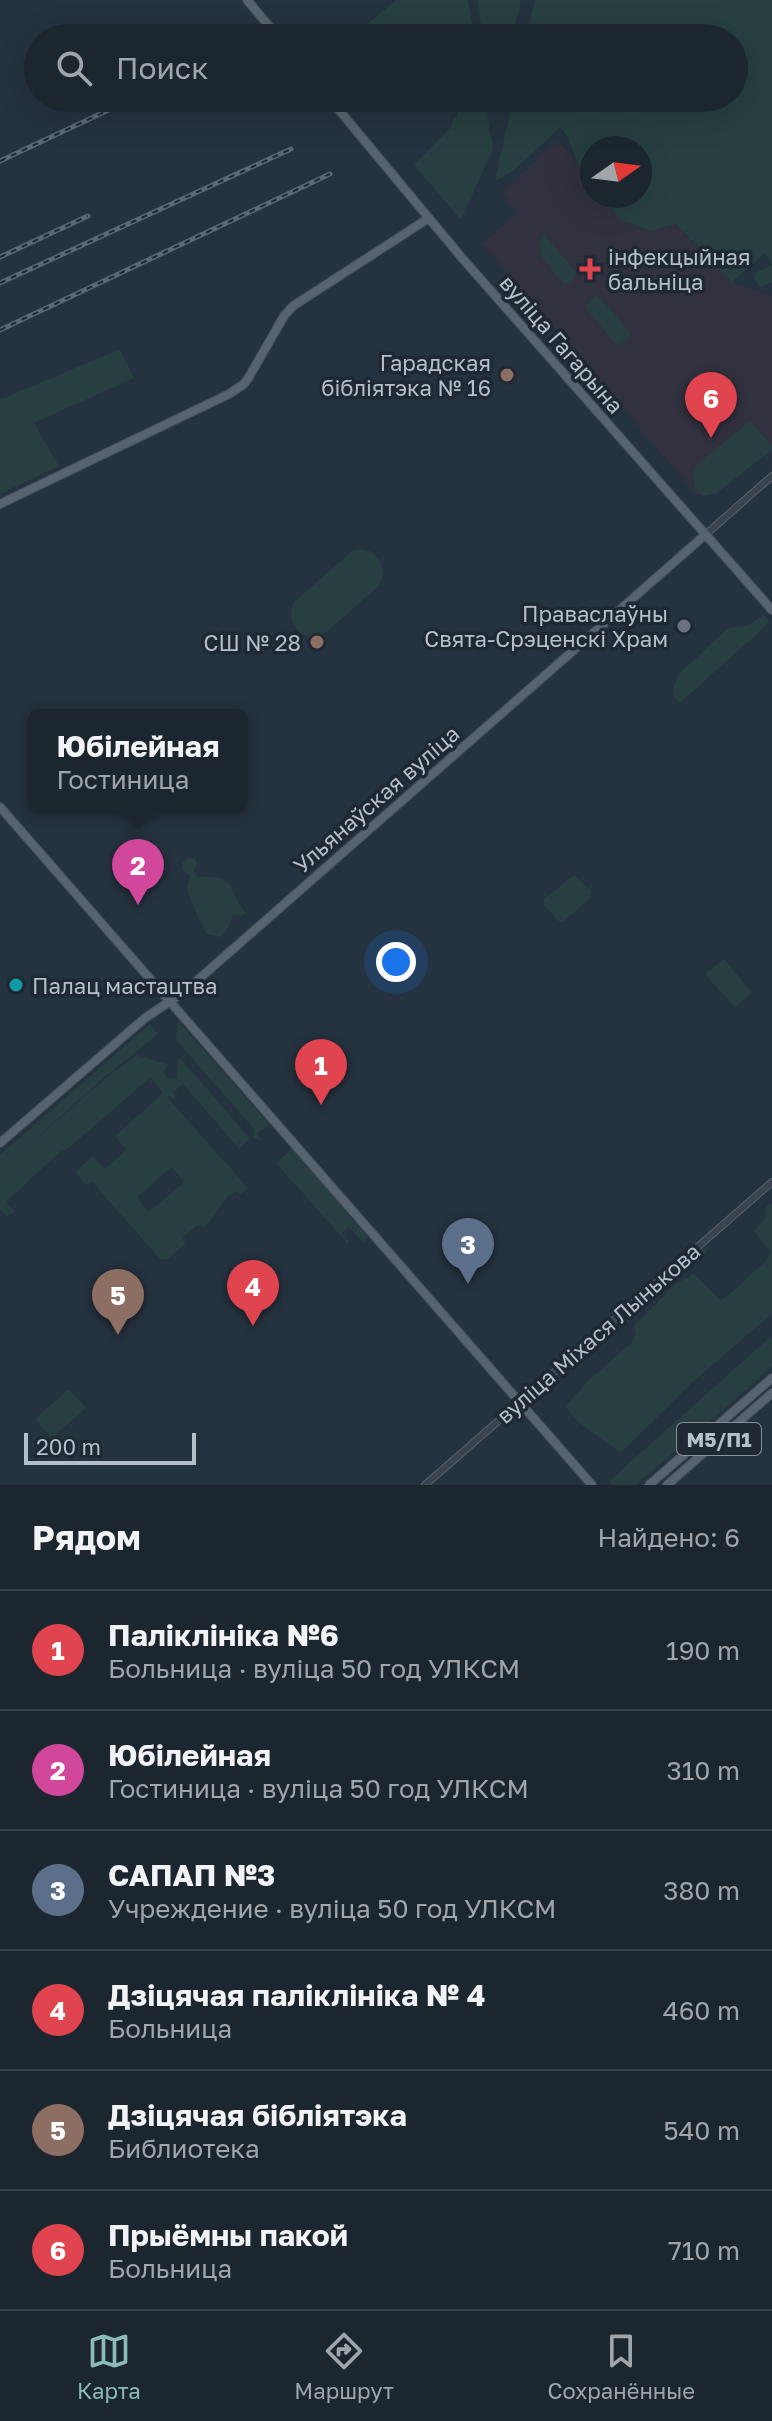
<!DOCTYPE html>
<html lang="ru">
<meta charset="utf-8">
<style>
:root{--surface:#1c262f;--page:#29323b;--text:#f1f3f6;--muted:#a0a5aa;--line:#3a434b;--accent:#8bbbb9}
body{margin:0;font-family:"Golos Text",sans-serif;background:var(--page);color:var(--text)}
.compass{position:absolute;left:580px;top:136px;width:72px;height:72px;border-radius:50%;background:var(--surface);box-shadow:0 8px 32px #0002;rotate:76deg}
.scale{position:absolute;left:24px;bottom:20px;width:172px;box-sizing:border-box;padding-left:8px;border:4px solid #b5bfca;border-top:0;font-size:22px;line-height:28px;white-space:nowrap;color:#b5bfca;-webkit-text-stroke:6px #1e2934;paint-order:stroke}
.you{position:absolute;left:396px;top:962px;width:28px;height:28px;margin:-20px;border:6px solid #fff;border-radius:50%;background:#1a73e8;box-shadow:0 0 0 12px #1a73e833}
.badge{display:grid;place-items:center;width:52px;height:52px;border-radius:50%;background:var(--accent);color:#fff;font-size:26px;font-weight:700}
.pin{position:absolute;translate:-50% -66px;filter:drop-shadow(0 2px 4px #0008)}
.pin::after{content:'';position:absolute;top:42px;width:28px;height:24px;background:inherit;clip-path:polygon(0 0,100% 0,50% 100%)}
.popup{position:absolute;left:28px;top:709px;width:220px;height:104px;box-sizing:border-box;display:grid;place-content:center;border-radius:12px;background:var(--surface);filter:drop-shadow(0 2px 6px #0005);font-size:26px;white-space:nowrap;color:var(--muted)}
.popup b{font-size:30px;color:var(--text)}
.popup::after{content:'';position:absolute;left:50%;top:100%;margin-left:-16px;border:16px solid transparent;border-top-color:var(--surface)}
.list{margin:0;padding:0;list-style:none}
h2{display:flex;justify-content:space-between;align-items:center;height:104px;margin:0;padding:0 32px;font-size:34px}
h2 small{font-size:26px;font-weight:400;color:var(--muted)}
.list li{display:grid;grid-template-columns:52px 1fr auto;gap:24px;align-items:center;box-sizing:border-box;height:120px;padding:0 32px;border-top:2px solid var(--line)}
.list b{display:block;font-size:30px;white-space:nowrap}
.list p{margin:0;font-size:26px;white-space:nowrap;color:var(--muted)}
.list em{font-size:26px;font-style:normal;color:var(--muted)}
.icon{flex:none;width:44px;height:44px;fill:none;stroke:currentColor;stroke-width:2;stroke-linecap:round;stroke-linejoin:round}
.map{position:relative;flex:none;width:772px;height:1485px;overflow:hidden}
.search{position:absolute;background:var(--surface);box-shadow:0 8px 32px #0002;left:24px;right:24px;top:24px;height:88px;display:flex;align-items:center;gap:20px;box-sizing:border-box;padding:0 28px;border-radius:44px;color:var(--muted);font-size:30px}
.sheet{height:824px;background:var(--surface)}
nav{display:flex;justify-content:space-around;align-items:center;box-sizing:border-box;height:112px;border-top:2px solid var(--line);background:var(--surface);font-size:22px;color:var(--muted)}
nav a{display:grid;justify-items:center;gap:4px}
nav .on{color:var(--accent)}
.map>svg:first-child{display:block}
</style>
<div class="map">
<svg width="772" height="1485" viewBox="0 0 772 1485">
<rect width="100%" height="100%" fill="#25323f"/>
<path fill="#323140" d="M558,141L574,158L592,190V196H598L623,221L651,231L675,224L732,282L772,296V450L717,493L703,496L696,494L482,244L517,213L501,192Z"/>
<path fill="#273f40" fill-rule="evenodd" d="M396,0H468L475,38H351Z
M477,0H521L513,38H483Z
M535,0H772V283L760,287L754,278L757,272L772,265L765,253L732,282L676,224L651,231L623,221L598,196H640V148H592V190C577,172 575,146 561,127L512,172L495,181L513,98H734V38H526Z
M458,98H484L493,149L461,220L414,165L451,127L453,119L458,116Z
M544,235L575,270L577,274L570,283L563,284L541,256L539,240Z
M595,295L598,296L629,331V337L621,344H616L587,310L586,305Z
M120,349L134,378L34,423L59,466L0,494V400Z
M749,422L752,423L772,446V450L717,493L703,496L694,486L692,472L697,465Z
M358,549L370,551C382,560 387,572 379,586L323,635C301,643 284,622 294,602L350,553Z
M764,615L770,622L680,703L674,698V685L679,674L728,628L748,625Z
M189,858L195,859L197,863L194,870L198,877C239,875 226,888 246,913L241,916L233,914L229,927L221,937L206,934L187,892L190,875L182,869V862Z
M574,875L591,891V898L564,921H558L544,905V899Z
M724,959L752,992L735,1008L705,974Z
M178,1021L269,1124L257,1134L262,1140L253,1138L254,1129L176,1040Z
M150,1024L158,1034L105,1077L7,1164L107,1077L137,1055L169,1065L163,1072L168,1078H176L179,1057L250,1138L239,1149L183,1084L173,1093L176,1097L173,1100L169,1096L168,1098L248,1188L241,1194L236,1192L228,1196L207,1225L203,1228L198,1225L182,1238L186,1243L168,1259H160L93,1183L85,1185L75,1172L93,1156L105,1169L126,1150L115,1136L163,1093L151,1077L69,1148L60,1152L6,1202L15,1212L7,1216L0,1209V1155ZM172,1167L184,1182L149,1212L137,1197Z
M295,1146L347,1205L346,1212L355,1223H362L372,1235L363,1242L349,1227L342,1233L349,1242L347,1243L276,1163Z
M772,1203V1314L694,1381L624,1450L619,1452L578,1422L565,1407L587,1382L633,1341L636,1333L633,1326L677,1283L694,1274L720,1300L727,1296L766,1261L771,1253L754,1231L765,1218L766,1207Z
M707,1246L709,1248L706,1254L601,1345L596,1346L598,1342Z
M769,1338H772V1367L636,1485H611V1480L629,1463Z
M69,1389L86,1408L52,1438L35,1419Z"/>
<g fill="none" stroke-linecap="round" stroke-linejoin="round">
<g stroke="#57626d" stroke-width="8">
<path id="minor" d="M705,535L772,476
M425,1485L772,1182"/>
</g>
<g stroke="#424d58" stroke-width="10">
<path id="major" d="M247,0L279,38
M329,98L462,258L772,610
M0,504L229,394L244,384L249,377L284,316L293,306L429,218
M0,807L592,1485
M0,1143L145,1018L184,992L705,535
M649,1485L772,1378
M667,1485L772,1393"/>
</g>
<use href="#minor" stroke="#39444f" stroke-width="6"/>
<use href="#major" stroke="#57636f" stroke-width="8"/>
<g stroke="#5b6876" stroke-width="5">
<path id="rail" d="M0,161L132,99
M0,257L88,216
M0,283L291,149
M0,330L330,174"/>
</g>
<use href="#rail" stroke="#1e2934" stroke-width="2" stroke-dasharray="6" stroke-linecap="butt"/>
</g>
<path fill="#e0444e" stroke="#1e2934" stroke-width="3" d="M586 257h8v8h8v8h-8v8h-8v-8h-8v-8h8z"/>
<g fill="#8d6e63" stroke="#1e2934" stroke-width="3">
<circle cx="507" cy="375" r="8"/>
<circle cx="317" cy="642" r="8"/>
</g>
<circle fill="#6b7280" stroke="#1e2934" stroke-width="3" cx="684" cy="626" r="8"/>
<circle fill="#0f9aa8" stroke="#1e2934" stroke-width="3" cx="16" cy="985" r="8"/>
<g text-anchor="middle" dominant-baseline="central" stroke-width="7" stroke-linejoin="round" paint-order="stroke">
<rect fill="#1e2934" stroke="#88929d" stroke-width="2" x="677" y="1423" width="84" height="32" rx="6"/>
<g font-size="20" font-weight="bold" fill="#b5bfca">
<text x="719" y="1439">М5/П1</text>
</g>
<g font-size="22" fill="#b5bfca" stroke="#1e2934" text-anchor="end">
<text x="608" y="256" text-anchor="start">інфекцыйная<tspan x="608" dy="25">бальніца</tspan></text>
<text x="491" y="362">Гарадская<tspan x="491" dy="25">бібліятэка № 16</tspan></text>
<text x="668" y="613">Праваслаўны<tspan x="668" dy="25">Свята-Срэценскі Храм</tspan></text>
<text x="301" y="642">СШ № 28</text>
<text x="32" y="985" text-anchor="start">Палац мастацтва</text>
</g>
<g font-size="22" fill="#b5bfca" stroke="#1e2934">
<text transform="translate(562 344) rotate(49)">вуліца Гагарына</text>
<text transform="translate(376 799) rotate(-41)">Ульянаўская вуліца</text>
<text transform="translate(598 1333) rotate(-41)">вуліца Міхася Лынькова</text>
</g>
</g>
</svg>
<svg class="compass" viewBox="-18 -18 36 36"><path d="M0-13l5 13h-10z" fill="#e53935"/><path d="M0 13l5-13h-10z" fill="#a0a5aa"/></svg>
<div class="scale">200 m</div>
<div class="you"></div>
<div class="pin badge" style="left:321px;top:1105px;background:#e0444e">1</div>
<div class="pin badge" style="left:138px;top:905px;background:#d1479c">2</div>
<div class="popup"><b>Юбілейная</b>Гостиница</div>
<div class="pin badge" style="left:468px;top:1284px;background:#5c6f8a">3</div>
<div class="pin badge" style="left:253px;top:1326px;background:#e0444e">4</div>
<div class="pin badge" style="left:118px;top:1335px;background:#8d6e63">5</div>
<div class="pin badge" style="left:711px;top:438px;background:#e0444e">6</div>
<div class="search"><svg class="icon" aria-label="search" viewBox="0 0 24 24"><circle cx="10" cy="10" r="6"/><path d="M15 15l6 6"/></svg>Поиск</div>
</div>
<section class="sheet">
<h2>Рядом<small>Найдено: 6</small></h2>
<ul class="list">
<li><span class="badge" style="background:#e0444e">1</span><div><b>Паліклініка №6</b><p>Больница · вуліца 50 год УЛКСМ</p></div><em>190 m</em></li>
<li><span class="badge" style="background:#d1479c">2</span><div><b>Юбілейная</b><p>Гостиница · вуліца 50 год УЛКСМ</p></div><em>310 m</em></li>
<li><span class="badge" style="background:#5c6f8a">3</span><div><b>САПАП №3</b><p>Учреждение · вуліца 50 год УЛКСМ</p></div><em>380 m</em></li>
<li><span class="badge" style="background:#e0444e">4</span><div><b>Дзіцячая паліклініка № 4</b><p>Больница</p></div><em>460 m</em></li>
<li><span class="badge" style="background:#8d6e63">5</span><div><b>Дзіцячая бібліятэка</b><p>Библиотека</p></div><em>540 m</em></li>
<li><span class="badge" style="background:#e0444e">6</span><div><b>Прыёмны пакой</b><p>Больница</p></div><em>710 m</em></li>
</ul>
</section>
<nav>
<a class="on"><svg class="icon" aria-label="map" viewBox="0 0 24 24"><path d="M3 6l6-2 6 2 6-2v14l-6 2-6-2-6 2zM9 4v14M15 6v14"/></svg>Карта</a>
<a><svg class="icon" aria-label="directions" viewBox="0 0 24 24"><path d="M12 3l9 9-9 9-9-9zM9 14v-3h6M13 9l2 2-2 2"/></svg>Маршрут</a>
<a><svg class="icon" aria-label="saved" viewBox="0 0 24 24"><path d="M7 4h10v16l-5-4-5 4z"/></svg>Сохранённые</a>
</nav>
